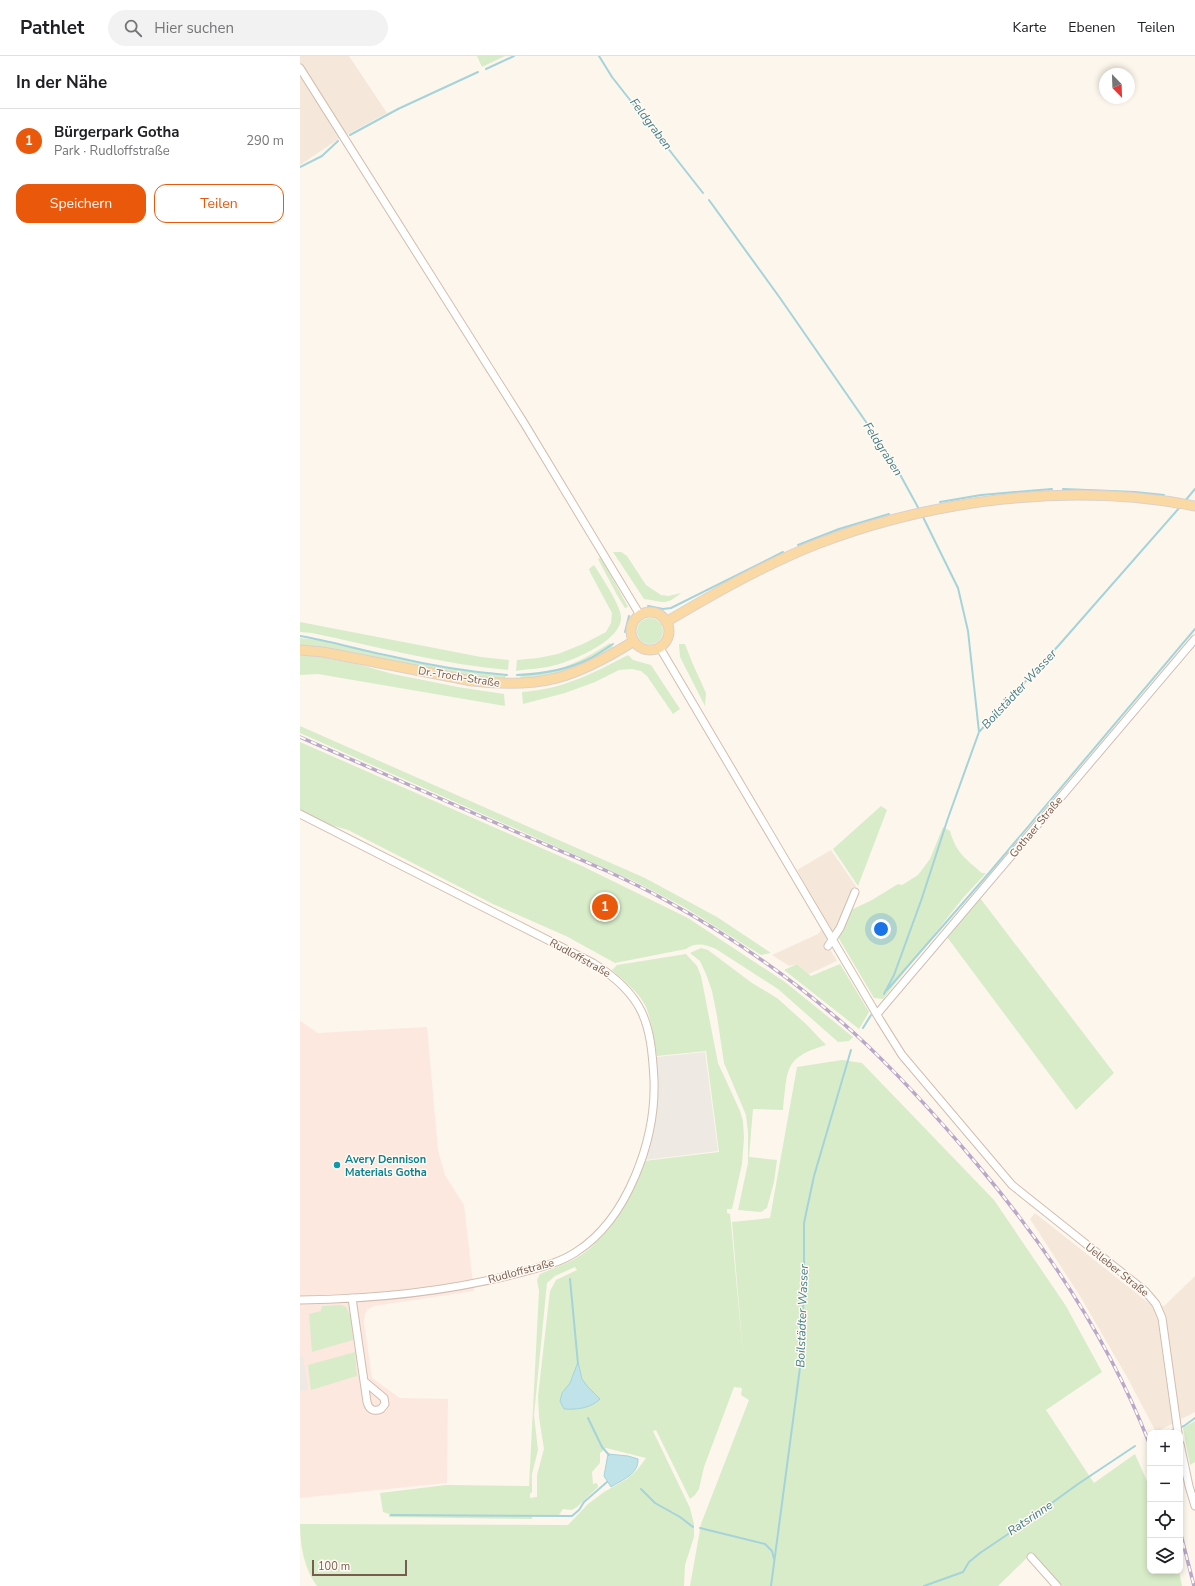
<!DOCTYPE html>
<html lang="de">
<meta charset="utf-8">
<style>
:root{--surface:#fff;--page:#f2f2f2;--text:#202124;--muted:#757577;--line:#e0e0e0;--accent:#ea580c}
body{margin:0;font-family:"Nunito Sans",sans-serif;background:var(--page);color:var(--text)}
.controls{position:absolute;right:12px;bottom:12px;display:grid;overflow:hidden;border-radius:8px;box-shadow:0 2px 6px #0003}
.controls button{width:36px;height:36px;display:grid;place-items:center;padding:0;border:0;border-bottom:1px solid var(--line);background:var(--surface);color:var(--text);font:20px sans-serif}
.compass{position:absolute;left:799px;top:12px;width:36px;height:36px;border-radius:50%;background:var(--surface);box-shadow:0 2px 6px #0003;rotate:157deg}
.scale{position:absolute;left:12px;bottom:10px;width:95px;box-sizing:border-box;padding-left:4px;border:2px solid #7a5c4d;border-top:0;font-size:11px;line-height:14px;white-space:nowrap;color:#7a5c4d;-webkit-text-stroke:3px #fffaf3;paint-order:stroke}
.you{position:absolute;left:581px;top:873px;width:14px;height:14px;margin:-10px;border:3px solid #fff;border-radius:50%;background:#1a73e8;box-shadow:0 0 0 6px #1a73e833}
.badge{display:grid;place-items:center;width:26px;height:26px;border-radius:50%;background:var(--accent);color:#fff;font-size:13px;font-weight:700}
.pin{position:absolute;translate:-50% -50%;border:2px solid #fff;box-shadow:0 1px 4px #0006}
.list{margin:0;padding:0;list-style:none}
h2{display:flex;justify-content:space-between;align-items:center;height:52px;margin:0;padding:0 16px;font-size:17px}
h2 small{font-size:13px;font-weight:400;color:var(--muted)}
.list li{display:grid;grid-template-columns:26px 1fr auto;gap:12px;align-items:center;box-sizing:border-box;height:64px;padding:0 16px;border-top:1px solid var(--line)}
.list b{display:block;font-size:15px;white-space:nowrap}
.list p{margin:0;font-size:13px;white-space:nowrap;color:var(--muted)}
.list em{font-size:13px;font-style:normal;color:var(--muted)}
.actions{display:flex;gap:8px;padding:12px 16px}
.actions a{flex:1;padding:9px 0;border:1px solid var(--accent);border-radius:12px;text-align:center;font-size:14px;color:var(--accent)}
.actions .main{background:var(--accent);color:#fff}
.icon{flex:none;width:22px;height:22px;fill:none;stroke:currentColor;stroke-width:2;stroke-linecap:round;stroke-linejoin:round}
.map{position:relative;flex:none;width:895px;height:1530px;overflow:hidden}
header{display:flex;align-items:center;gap:24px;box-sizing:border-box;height:56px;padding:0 20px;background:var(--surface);border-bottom:1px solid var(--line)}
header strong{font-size:19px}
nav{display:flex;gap:22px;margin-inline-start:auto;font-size:14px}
.search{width:280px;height:36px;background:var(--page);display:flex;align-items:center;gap:10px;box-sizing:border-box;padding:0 14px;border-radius:22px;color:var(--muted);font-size:15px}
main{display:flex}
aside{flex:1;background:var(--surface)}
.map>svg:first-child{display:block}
</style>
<header>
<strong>Pathlet</strong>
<div class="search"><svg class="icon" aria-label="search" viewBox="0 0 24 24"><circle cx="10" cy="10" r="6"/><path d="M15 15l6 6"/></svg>Hier suchen</div>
<nav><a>Karte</a><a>Ebenen</a><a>Teilen</a></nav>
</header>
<main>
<aside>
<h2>In der Nähe<small></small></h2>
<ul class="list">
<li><span class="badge">1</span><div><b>Bürgerpark Gotha</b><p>Park · Rudloffstraße</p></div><em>290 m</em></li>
</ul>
<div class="actions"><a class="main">Speichern</a><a>Teilen</a></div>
</aside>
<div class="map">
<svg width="895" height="1530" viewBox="0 0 895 1530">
<rect width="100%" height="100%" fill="#fdf6ec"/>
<path fill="#f5e8da" d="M0,0H49L87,57L37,84L0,109Z
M531,794L556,830L536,873L525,885L537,905L509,918L497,908L489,910L472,899L518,878L526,867L497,814Z
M735,1157L850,1248L864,1250L895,1220V1356L856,1376L827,1321L780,1240L730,1163Z"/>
<path fill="#fde8e0" d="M0,965L18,977L127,971L138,1094L145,1119L164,1149L174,1235L74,1250L68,1253L65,1258L64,1266L72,1322L100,1342L148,1343L147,1427L0,1442Z"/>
<path fill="#efe9e4" d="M405,996L418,1095L346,1104L354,1065L357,1028L356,1001Z
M3,1300L8,1333L0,1336V1301Z"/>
<path fill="#d8ecc9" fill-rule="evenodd" d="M177,0H205L182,11Z
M313,496H321L327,500L346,529L361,539L369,540L381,537C364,551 364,545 344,543Z
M301,501L328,551L325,552L317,539L298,503Z
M294,509C301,520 321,550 321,561C323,584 271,606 252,610C240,613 227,613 216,615L217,604L238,602L258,598L283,588L306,576L311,567L312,557L291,518L289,513Z
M337 575a13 13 0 1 1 26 0a13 13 0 1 1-26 0Z
M0,566L181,601L209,604L208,614C142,608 77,591 12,577L0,576Z
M0,582L18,584C80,599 142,614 206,620L205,622C187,625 168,620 151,617C100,609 51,593 0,589Z
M310,587L313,591C283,610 257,619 221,623L220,618C229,617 239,617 248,615C271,611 291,599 310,587Z
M379,588H385L392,606L406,637L405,650L380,601Z
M4,598L57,608L93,618L158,631L204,638L205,650L18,618L0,619V599Z
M328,599L333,604L351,609L380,653L373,658L347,620L341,615L332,613L319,614L295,626L265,637L223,648L222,636C264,633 291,618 328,599Z
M0,670L345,822L417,861L471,897L461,899L384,851L336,826L0,677Z
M0,686L280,809L388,862L485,926L553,981L549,985L538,986L478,933L416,893C405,888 395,886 386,893L315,907L266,880L193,848L48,774L27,768L0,754Z
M581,750L587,754L558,830L533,793Z
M643,771L650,775C656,797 666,803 682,817H686L663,842L583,943L574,942L538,881L551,854L572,844L598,828L602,829L618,819L630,803Z
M680,842L814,1017L776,1054L647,881Z
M401,892L408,894L452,927L477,942L506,968L526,989C483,1002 488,1013 483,1054L453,1053L449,1101L477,1104L474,1126L467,1152L461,1156L438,1154L448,1107V1076L446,1059L424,1007L417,960L412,935L406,918L400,905L390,897Z
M386,898L397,910L401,920L418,1007L440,1055L443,1065L444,1082L442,1108L432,1153H427V1157L430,1158L431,1167L443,1299L432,1166L470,1162L497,1011L542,1004L562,1007L694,1144L766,1250L802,1316L746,1354L794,1427L835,1398L850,1432V1515H879L882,1530H762L732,1497L698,1530H390L401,1468L449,1344L441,1339L442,1332L434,1331L404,1411L399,1433L395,1439L390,1443L356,1374L353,1375L390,1452L394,1468V1481L385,1509L384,1530H17C4,1513 0,1489 0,1468L268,1469L288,1448L304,1436L327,1423L337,1414L346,1402L306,1392L300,1397V1407L292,1416L293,1428L297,1427L298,1431L277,1451L272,1454L263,1453L259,1459H232V1463L89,1461V1458L83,1456L80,1437L146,1429L229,1430L239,1235L237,1224L240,1218C256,1211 276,1205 289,1193C318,1168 331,1140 344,1105L419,1096L406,995L357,1000C354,984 352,966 346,951C339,936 324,925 312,914L317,909ZM275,1211L277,1214L256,1224L250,1235L238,1340L239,1361L244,1393L237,1419V1441L230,1442V1438L232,1436V1418L238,1394L234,1359L247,1227L255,1220ZM278,1307L282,1323L288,1331L300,1343L262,1337L270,1327Z
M497,908L511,920L540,908L569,956L559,973L484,914Z
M41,1249L46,1251L51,1261L53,1284L12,1296L9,1258L21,1255L22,1250Z
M55,1296L57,1320L11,1334L8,1309Z
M895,1365V1406L890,1409L883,1372Z"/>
<path fill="#bfe3e8" stroke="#a5d3da" d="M278,1306L282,1323L288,1331L300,1343C291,1352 277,1354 264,1353L260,1345L262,1337L270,1327Z
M308,1398L328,1400L338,1403C339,1418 322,1424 311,1431L304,1420Z"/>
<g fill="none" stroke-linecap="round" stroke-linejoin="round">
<path stroke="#a5d3da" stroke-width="2" d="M299,0L312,21L403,137
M186,13L214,0
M50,79L98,53L178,16
M0,111L22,100L38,85
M409,144L480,242L591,402L620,455
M763,433L835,436L864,439
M885,445L895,433
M640,446L681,439L752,433
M622,459L658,532L668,575L679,676
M498,489L539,473L589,458
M348,550L363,553L371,552L483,496
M325,576L329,560
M0,580C30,585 60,594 90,600C128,609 168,616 207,619
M217,619C242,618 267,614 289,603C297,599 305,593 313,588
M587,934L689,817L895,573
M584,938L594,919L622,842L648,762L679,676L759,589L880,451
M563,972L571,959
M270,1223L278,1308
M288,1362L302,1391L309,1399
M866,1377L884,1370L895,1362
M341,1433L355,1447L380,1461L393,1471
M91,1459L272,1460L279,1454L284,1446L307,1426
M400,1472L465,1488L472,1495L474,1503
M471,1530L503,1289L502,1265L504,1240V1167L514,1120L551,994
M624,1530L663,1516L669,1506L680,1497L720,1470L778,1428L835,1390"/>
<g stroke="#d1beb0" stroke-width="9">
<path id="minor" d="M0,12L224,367L340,559
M360,592L580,964L602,999L712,1129L845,1235L856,1248L862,1262L878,1377
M0,758L293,907C344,939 351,966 354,1024C356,1083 328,1163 276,1196C258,1208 237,1212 215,1218C145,1236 72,1243 0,1244
M528,890L540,872L555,836
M577,958L895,583
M52,1242L67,1346C69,1354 74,1356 81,1353L85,1348L84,1342L65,1326
M880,1388L889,1430L895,1450
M731,1501L757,1530"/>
</g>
<g stroke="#dad1cd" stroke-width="11">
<path id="major" d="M331 575a19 19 0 1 1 38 0a19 19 0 1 1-38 0Z
M366,566C415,537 464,509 517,488C634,443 771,426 895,450
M0,594L23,596L172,625C242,633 275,622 334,585"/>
</g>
<use href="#minor" stroke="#fff" stroke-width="7"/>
<use href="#major" stroke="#fbd9a5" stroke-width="9"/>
<g stroke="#b9a8c9" stroke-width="3.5">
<path id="rail" d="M0,681C74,713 147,746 221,778C270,799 320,819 367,845C434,882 497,926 554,977C598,1017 638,1062 676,1107C748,1192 809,1284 850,1389
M880,1475L894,1530"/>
</g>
<use href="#rail" stroke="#fffaf3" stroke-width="2" stroke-dasharray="6" stroke-linecap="butt"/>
</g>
<circle fill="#0f9aa8" stroke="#fffaf3" stroke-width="1.5" cx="37" cy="1109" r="4"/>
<g text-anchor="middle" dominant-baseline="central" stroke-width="3" stroke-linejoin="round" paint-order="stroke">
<g font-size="11" fill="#7a5c4d" stroke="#fffaf3">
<text transform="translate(159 621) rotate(9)">Dr.-Troch-Straße</text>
<text transform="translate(736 771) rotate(-50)">Gothaer Straße</text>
<text transform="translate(280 902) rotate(29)">Rudloffstraße</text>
<text transform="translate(817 1214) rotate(39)">Uelleber Straße</text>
<text transform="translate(221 1215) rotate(-15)">Rudloffstraße</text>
</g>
<g font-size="11" font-weight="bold" fill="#0d838f" stroke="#fffaf3" text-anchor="start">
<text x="45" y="1103">Avery Dennison<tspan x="45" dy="13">Materials Gotha</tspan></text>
</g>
<g font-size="12" font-style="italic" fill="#437c86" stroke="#fffaf3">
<text transform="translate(351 68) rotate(53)">Feldgraben</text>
<text transform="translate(583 393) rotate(57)">Feldgraben</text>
<text transform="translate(719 633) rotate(-47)">Boilstädter Wasser</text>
<text transform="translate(502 1260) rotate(-88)">Boilstädter Wasser</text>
<text transform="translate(730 1462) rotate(-34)">Ratsrinne</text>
</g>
</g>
</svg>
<div class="controls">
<button>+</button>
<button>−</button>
<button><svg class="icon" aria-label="locate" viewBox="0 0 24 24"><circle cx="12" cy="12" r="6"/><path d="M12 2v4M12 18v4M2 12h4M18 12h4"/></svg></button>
<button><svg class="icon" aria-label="layers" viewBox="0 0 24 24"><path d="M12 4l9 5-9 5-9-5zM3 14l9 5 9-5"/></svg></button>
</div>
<svg class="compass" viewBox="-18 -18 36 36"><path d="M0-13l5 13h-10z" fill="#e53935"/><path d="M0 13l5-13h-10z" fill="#757577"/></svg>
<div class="scale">100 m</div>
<div class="you"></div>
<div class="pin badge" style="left:305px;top:851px">1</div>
</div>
</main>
